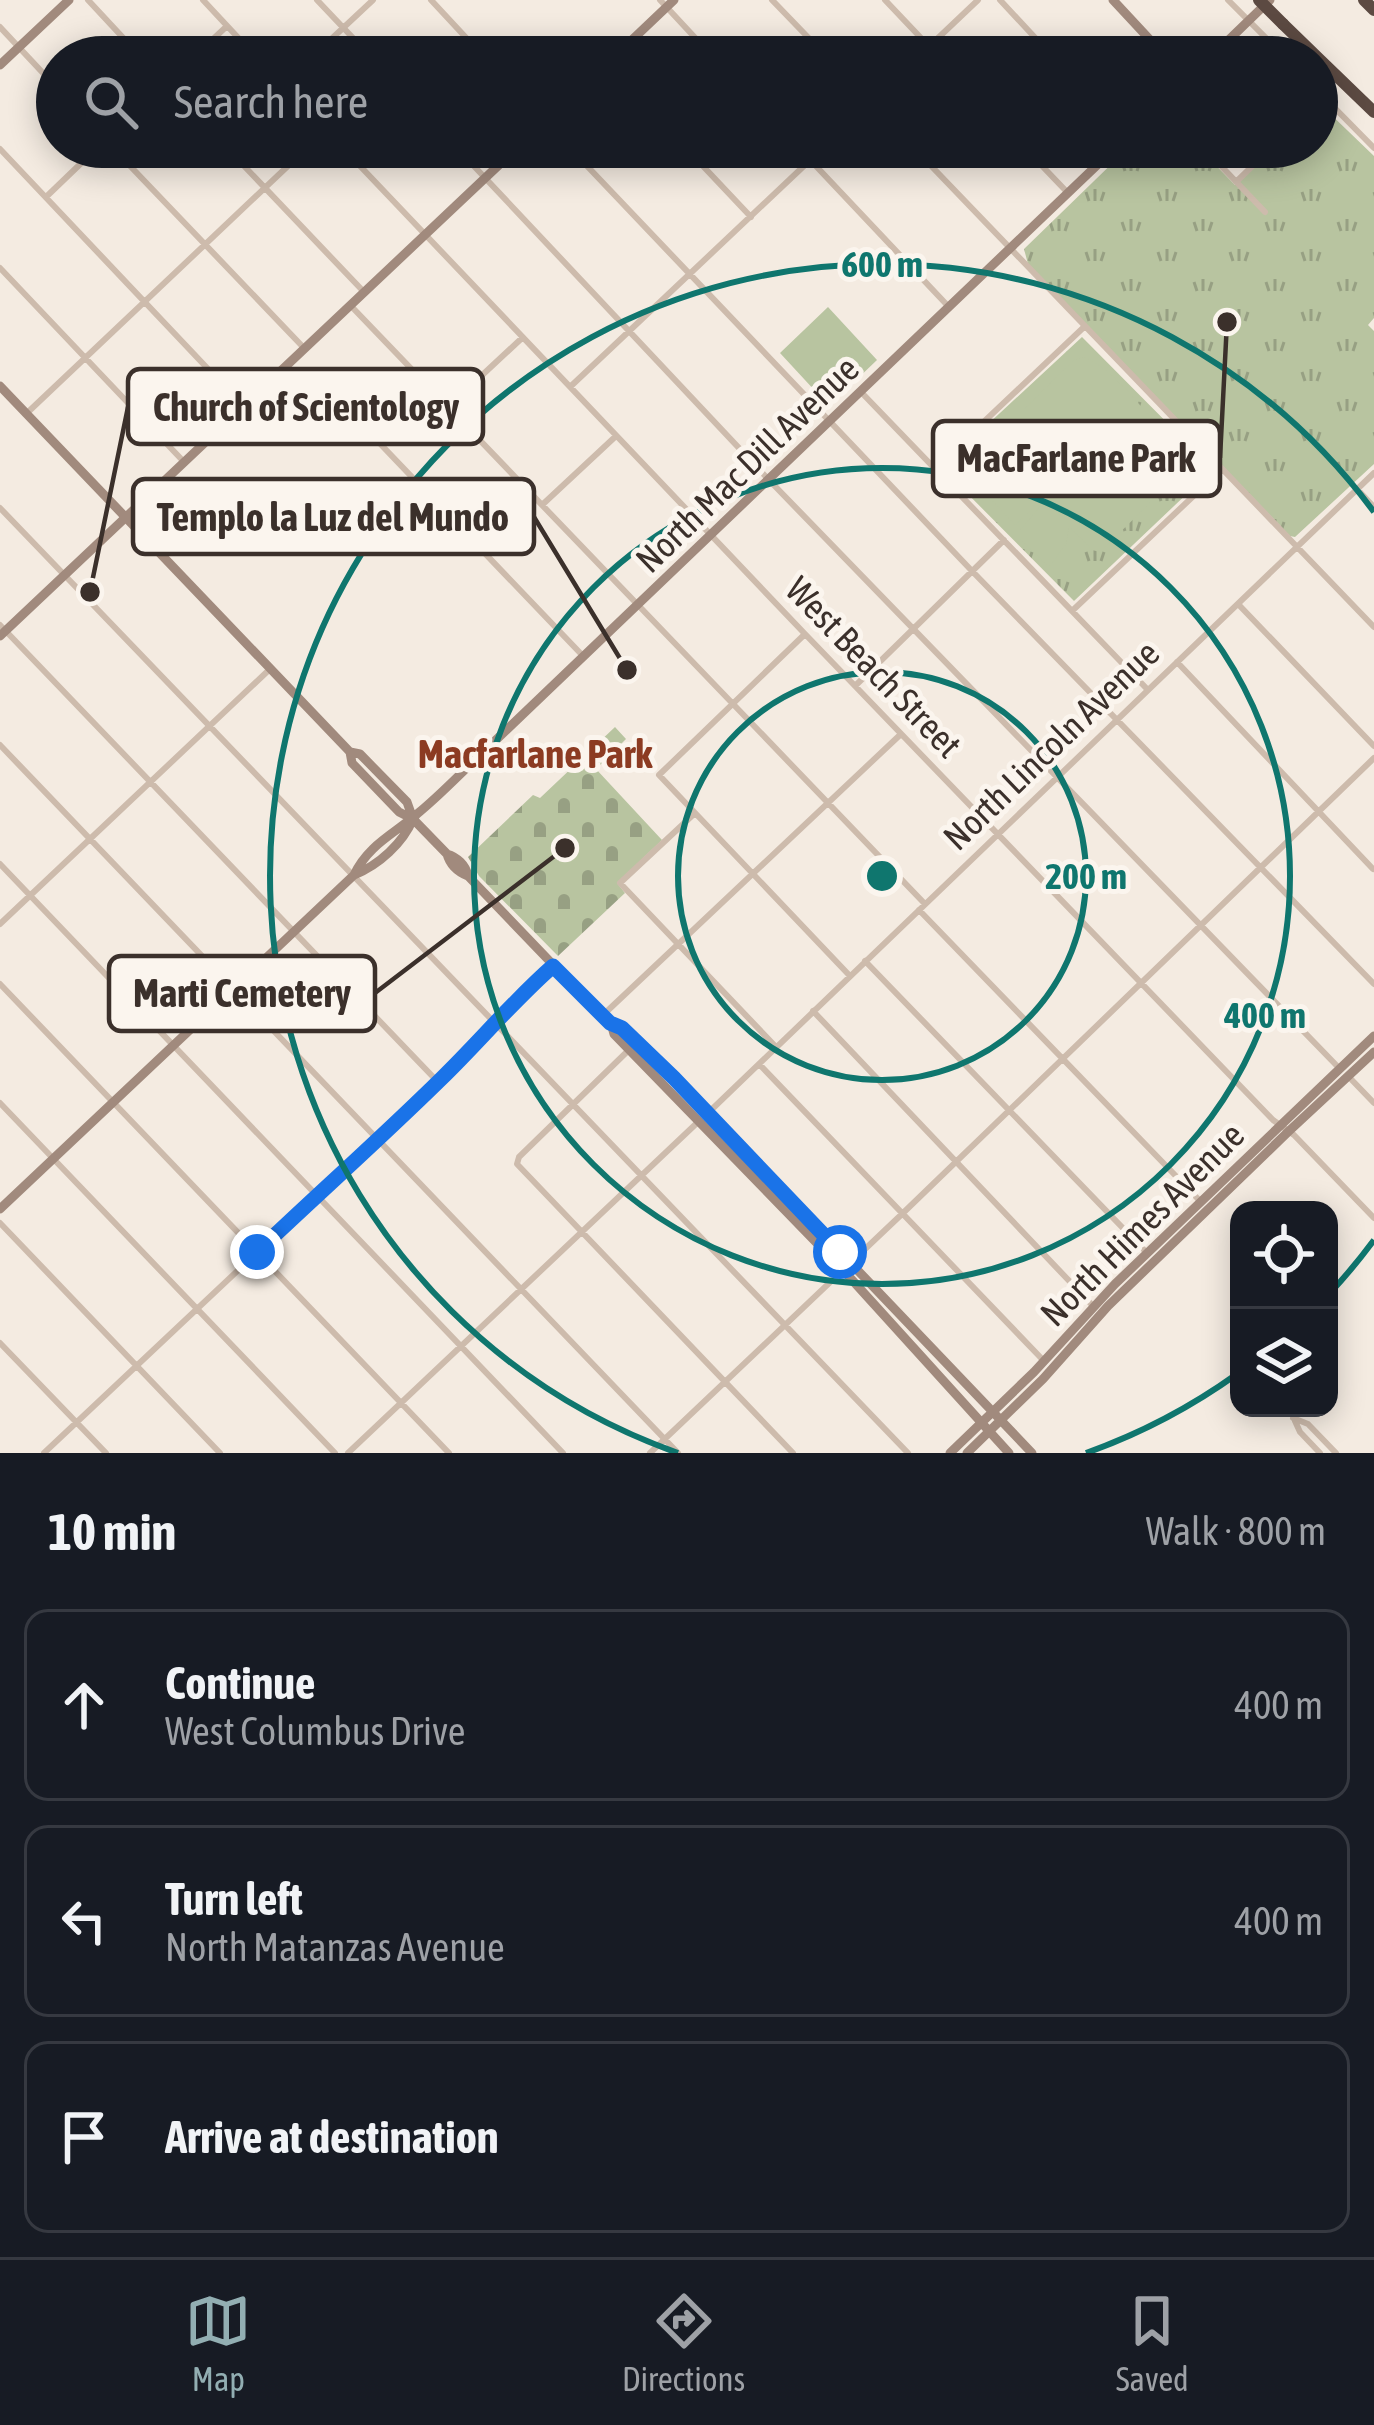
<!DOCTYPE html>
<meta charset="utf-8">
<style>
:root{--surface:#171b24;--page:#20242c;--text:#f1f3f6;--muted:#9ea1a6;--line:#363941;--accent:#92aeb2}
body{margin:0;font-family:"Asap Condensed",sans-serif;background:var(--page);color:var(--text)}
.controls{position:absolute;right:36px;bottom:36px;display:grid;overflow:hidden;border-radius:24px;box-shadow:0 6px 30px #0003}
.controls button{width:108px;height:108px;display:grid;place-items:center;padding:0;border:0;border-bottom:3px solid var(--line);background:var(--surface);color:var(--text);font:60px sans-serif}
.stop{position:absolute;width:36px;height:36px;margin:-27px;border:9px solid #1a73e8;border-radius:50%;background:#fff}
.stop.end{background:#1a73e8;border-color:#fff;box-shadow:0 3px 12px #0008}
.list{margin:0;padding:0;list-style:none}
h2{display:flex;justify-content:space-between;align-items:center;height:156px;margin:0;padding:0 48px;font-size:51px}
h2 small{font-size:39px;font-weight:400;color:var(--muted)}
.list li{display:grid;grid-template-columns:78px 1fr auto;gap:36px;align-items:center;box-sizing:border-box;height:192px;margin:0 24px 24px;padding:0 24px;border:3px solid var(--line);border-radius:24px}
.list b{display:block;font-size:45px;white-space:nowrap}
.list p{margin:0;font-size:39px;white-space:nowrap;color:var(--muted)}
.list em{font-size:39px;font-style:normal;color:var(--muted)}
.icon{flex:none;width:66px;height:66px;fill:none;stroke:currentColor;stroke-width:2;stroke-linecap:round;stroke-linejoin:round}
.map{position:relative;flex:none;width:1374px;height:1453px;overflow:hidden}
.search{position:absolute;background:var(--surface);box-shadow:0 6px 30px #0003;left:36px;right:36px;top:36px;height:132px;display:flex;align-items:center;gap:30px;box-sizing:border-box;padding:0 42px;border-radius:66px;color:var(--muted);font-size:45px}
.sheet{height:804px;background:var(--surface)}
nav{display:flex;justify-content:space-around;align-items:center;box-sizing:border-box;height:168px;border-top:3px solid var(--line);background:var(--surface);font-size:33px;color:var(--muted)}
nav a{display:grid;justify-items:center;gap:6px}
nav .on{color:var(--accent)}
.map>svg:first-child{display:block}
</style>
<div class="map">
<svg width="1374" height="1453" viewBox="0 0 1374 1453">
<defs>
<pattern id="grass-tufts" width="24" height="20" patternUnits="userSpaceOnUse" patternTransform="scale(3)"><rect width="24" height="20" fill="#b8c4a0"/><path d="M3 7l-1-3M5 7V3M7 7l1-3M15 17l-1-3M17 17v-4M19 17l1-3" fill="none" stroke="#97a083"/></pattern>
<pattern id="cemetery-stones" width="16" height="16" patternUnits="userSpaceOnUse" patternTransform="scale(3)"><rect width="16" height="16" fill="#b8c4a0"/><path d="M2 7V4a2 2 0 0 1 4 0v3zM10 15v-3a2 2 0 0 1 4 0v3z" fill="#97a083"/></pattern>
</defs>
<rect width="100%" height="100%" fill="#f4ebe1"/>
<path fill="url(#grass-tufts)" d="M1321,105L1374,156V318L1368,325L1374,331V464L1295,537L1290,536L1028,264L1024,249L1129,147H1198L1235,185L1276,147H1317V109Z
M1082,337L1213,469L1074,601L943,469L944,465Z"/>
<path fill="url(#cemetery-stones)" d="M615,727L626,739L596,769L662,840L617,883L625,893L558,956L479,876L468,857L533,795L540,798Z"/>
<path fill="#b8c4a0" d="M828,307L877,360L829,406L780,353Z
M1083,357C1111,366 1142,409 1163,431L1135,454L1122,462L1107,466L1076,468L1050,463L1015,418L1074,360Z
M1017,433C1054,466 1053,494 1015,525L976,483L977,472Z
M1099,470L1124,480L1150,503L1100,552L1092,550L1069,526L1066,544L1049,567L1020,539L1019,531C1042,506 1062,473 1099,470Z"/>
<g fill="none" stroke-linecap="round" stroke-linejoin="round">
<path stroke="#cdbbac" stroke-width="6" d="M88,0L141,57
M203,0L256,57
M317,0L371,57
M431,0L484,57
M660,0L713,57
M772,0L827,57
M885,0L939,57
M1000,0L1053,57
M1228,0L1285,57
M0,27L57,88
M194,57L227,26
M312,57L373,0
M918,57L978,0
M1317,90L1374,148
M112,147L304,348
M226,147L364,292
M342,147L805,634L1273,1120L1294,1135L1374,1218
M456,147L769,480L1340,1069
M569,147L972,571L1374,984
M685,147L751,217
M798,147L948,306
M913,147L1374,627
M1024,147L1067,192
M1203,147L1265,212
M0,149L244,407
M1236,182L1272,147
M46,197L98,147
M0,268L185,463
M351,306L925,904
M277,376C289,389 304,411 320,418C339,427 347,413 367,430L584,657
M570,387L824,147
M861,392L1148,690
M448,407L522,338
M27,413L308,147
M934,469L1084,327
M1357,489L1374,507
M542,505L616,436
M0,508L908,1453
M1238,604L1374,746
M1072,611L1222,469
M0,625L437,1081
M805,634L659,775L850,976
M1177,662L1373,869
M855,686L1004,540
M0,745L678,1453
M695,813L620,883L776,1047
M0,864L563,1453
M919,910L1200,1201
M0,924L271,668
M865,961L1146,1252
M0,984L449,1453
M813,1011L1093,1306
M603,1015L901,734
M637,1042L519,1157L517,1164L793,1453
M759,1064L1043,1360
M1348,1076L1374,1103
M0,1103L335,1453
M708,1113L1374,473
M0,1223L220,1453
M0,1343L106,1453
M1293,1418L1308,1424L1336,1453
M1295,1421L1300,1432L1320,1453
M44,1453L438,1082C477,1043 512,1003 553,966
M348,1453L698,1122
M650,1453L902,1214L1374,758"/>
<path stroke="#a18a7d" stroke-width="9" d="M1113,0L1166,57
M614,57L674,0
M1211,57L1270,0
M0,65L69,0
M0,386L350,752L360,754L407,802L413,819
M0,636L518,147
M350,752L352,763L399,812L413,819L447,854C450,865 458,872 468,876
M447,854C457,857 466,865 468,876L586,999L611,1023L622,1028L675,1079L1032,1453
M354,875C379,865 403,843 413,819
M611,1023L614,1034L843,1270L1009,1453
M0,1209L354,875C368,845 394,834 417,814C438,797 456,778 475,760L1116,147
M950,1453L1034,1372L1115,1284L1374,1036
M967,1453L1043,1379L1108,1306L1289,1131L1374,1052"/>
<path stroke="#5c4a42" stroke-width="12" d="M1364,0L1374,10
M1283,24L1317,57
M1317,57L1374,112"/>
<path stroke="#5c4a42" stroke-width="12" d="M1259,0L1283,24"/>
</g>
<g fill="none" stroke-linecap="round" stroke-linejoin="round">
<path stroke="#1a73e8" stroke-width="15" d="M257,1252C318,1194 381,1138 441,1079C480,1041 513,1001 553,966L610,1023L622,1028L674,1078L840,1252"/>
</g>
<g fill="none" stroke="#0f766e" stroke-width="6">
<circle cx="882" cy="876" r="204"/>
<circle cx="882" cy="876" r="408"/>
<path d="M1374 1240A612 612 0 0 1 1330 1293M1237 1374A612 612 0 0 1 1086 1453M678 1453A612 612 0 1 1 1374 512"/>
</g>
<g text-anchor="middle" dominant-baseline="central" stroke-width="10" stroke-linejoin="round" paint-order="stroke">
<g font-size="36" fill="#3b302b" stroke="#fbf5ee">
<text transform="translate(747 464) rotate(-44)">North Mac Dill Avenue</text>
<text transform="translate(874 667) rotate(46)">West Beach Street</text>
<text transform="translate(1051 745) rotate(-44)">North Lincoln Avenue</text>
<text transform="translate(1142 1224) rotate(-45)">North Himes Avenue</text>
</g>
<g font-size="39" font-weight="bold" fill="#8c3b22" stroke="#fbf5ee">
<text x="535" y="754">Macfarlane Park</text>
</g>
</g>
<circle cx="882" cy="876" r="18" fill="#0f766e" stroke="#fbf5ee" stroke-width="6"/>
<g font-size="36" text-anchor="middle" font-weight="bold" fill="#0f766e" stroke="#fbf5ee" stroke-width="10" stroke-linejoin="round" paint-order="stroke">
<text x="882" y="277">600 m</text>
<text x="1086" y="889">200 m</text>
<text x="1265" y="1028">400 m</text>
</g>
<path fill="none" stroke="#3b302b" stroke-width="4.5" d="M90 592L128 407M1227 322L1220 458M627 670L534 517M565 848L375 993"/>
<g fill="#3b302b" stroke="#fbf5ee" stroke-width="4.5">
<circle cx="90" cy="592" r="12"/>
<circle cx="1227" cy="322" r="12"/>
<circle cx="627" cy="670" r="12"/>
<circle cx="565" cy="848" r="12"/>
</g>
<g fill="#fbf5ee" stroke="#3b302b" stroke-width="4.5">
<rect x="128" y="369" width="355" height="75" rx="12"/>
<rect x="933" y="421" width="287" height="75" rx="12"/>
<rect x="133" y="479" width="401" height="75" rx="12"/>
<rect x="109" y="956" width="266" height="75" rx="12"/>
</g>
<g font-size="39" text-anchor="middle" font-weight="bold" fill="#3b302b">
<text x="306" y="421">Church of Scientology</text>
<text x="1076" y="472">MacFarlane Park</text>
<text x="333" y="531">Templo la Luz del Mundo</text>
<text x="242" y="1007">Marti Cemetery</text>
</g>
</svg>
<div class="controls">
<button><svg class="icon" aria-label="locate" viewBox="0 0 24 24"><circle cx="12" cy="12" r="6"/><path d="M12 2v4M12 18v4M2 12h4M18 12h4"/></svg></button>
<button><svg class="icon" aria-label="layers" viewBox="0 0 24 24"><path d="M12 4l9 5-9 5-9-5zM3 14l9 5 9-5"/></svg></button>
</div>
<div class="stop" style="left:840px;top:1252px"></div>
<div class="stop end" style="left:257px;top:1252px"></div>
<div class="search"><svg class="icon" aria-label="search" viewBox="0 0 24 24"><circle cx="10" cy="10" r="6"/><path d="M15 15l6 6"/></svg>Search here</div>
</div>
<section class="sheet">
<h2>10 min<small>Walk · 800 m</small></h2>
<ul class="list">
<li><svg class="icon" aria-label="ahead" viewBox="0 0 24 24"><path d="M12 20V5M6 11l6-6 6 6"/></svg><div><b>Continue</b><p>West Columbus Drive</p></div><em>400 m</em></li>
<li><svg class="icon" aria-label="left" viewBox="0 0 24 24"><path d="M17 20v-9H6M10 6l-5 5 5 5"/></svg><div><b>Turn left</b><p>North Matanzas Avenue</p></div><em>400 m</em></li>
<li><svg class="icon" aria-label="arrive" viewBox="0 0 24 24"><path d="M6 21V4h12l-3 4 3 4H6"/></svg><div><b>Arrive at destination</b></div></li>
</ul>
</section>
<nav>
<a class="on"><svg class="icon" aria-label="map" viewBox="0 0 24 24"><path d="M3 6l6-2 6 2 6-2v14l-6 2-6-2-6 2zM9 4v14M15 6v14"/></svg>Map</a>
<a><svg class="icon" aria-label="directions" viewBox="0 0 24 24"><path d="M12 3l9 9-9 9-9-9zM9 14v-3h6M13 9l2 2-2 2"/></svg>Directions</a>
<a><svg class="icon" aria-label="saved" viewBox="0 0 24 24"><path d="M7 4h10v16l-5-4-5 4z"/></svg>Saved</a>
</nav>
